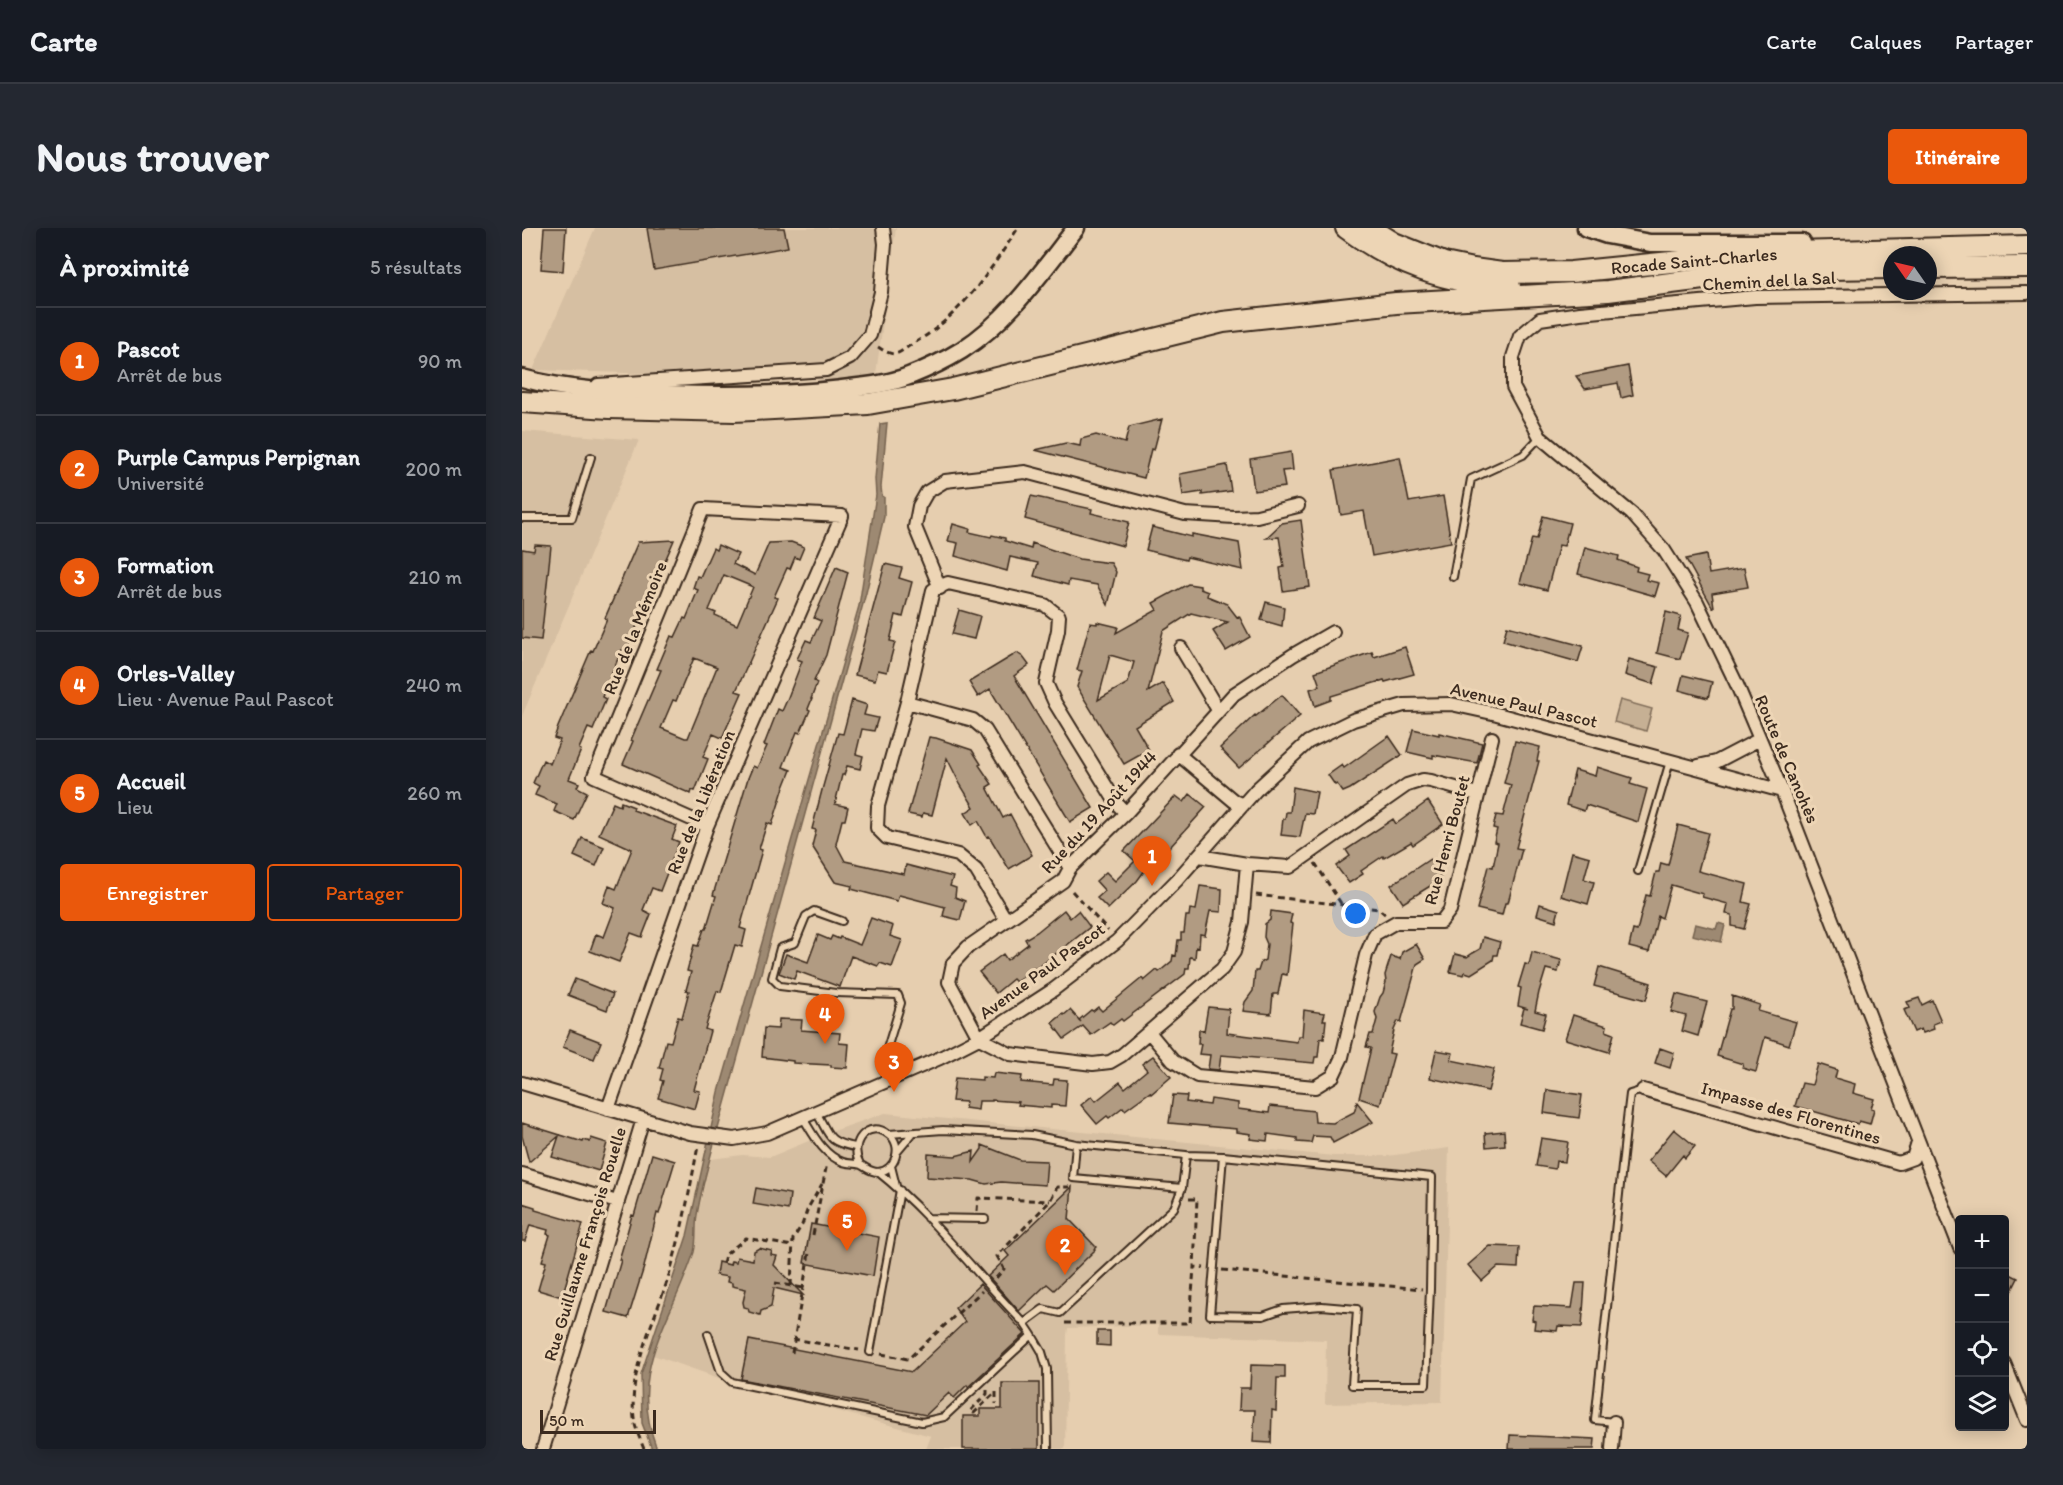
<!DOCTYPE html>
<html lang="fr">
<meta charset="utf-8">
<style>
:root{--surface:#171b24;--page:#242831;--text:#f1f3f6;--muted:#9ea1a6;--line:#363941;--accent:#ea580c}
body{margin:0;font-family:Itim,sans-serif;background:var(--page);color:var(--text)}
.controls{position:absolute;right:18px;bottom:18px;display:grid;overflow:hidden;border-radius:6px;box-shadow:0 3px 15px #0003}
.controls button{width:54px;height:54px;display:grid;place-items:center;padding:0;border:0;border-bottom:2px solid var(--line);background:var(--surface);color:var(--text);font:30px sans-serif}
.compass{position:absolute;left:1361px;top:18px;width:54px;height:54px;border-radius:50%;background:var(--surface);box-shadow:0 3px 15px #0003;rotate:304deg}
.scale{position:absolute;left:18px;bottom:15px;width:116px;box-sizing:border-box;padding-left:6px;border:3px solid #3b2a1e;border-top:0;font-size:16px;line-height:21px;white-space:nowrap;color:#3b2a1e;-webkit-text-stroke:4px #edd5b5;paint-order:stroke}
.you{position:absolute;left:834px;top:686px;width:21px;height:21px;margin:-15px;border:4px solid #fff;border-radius:50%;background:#1a73e8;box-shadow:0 0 0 9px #1a73e833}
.badge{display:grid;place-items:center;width:39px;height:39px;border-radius:50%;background:var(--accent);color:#fff;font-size:20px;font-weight:700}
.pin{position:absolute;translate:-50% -50px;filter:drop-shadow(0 2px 3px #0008)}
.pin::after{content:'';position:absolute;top:32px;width:21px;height:18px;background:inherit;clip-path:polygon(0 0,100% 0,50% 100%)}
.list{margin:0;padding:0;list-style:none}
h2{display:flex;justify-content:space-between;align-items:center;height:78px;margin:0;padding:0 24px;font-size:26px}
h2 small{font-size:20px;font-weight:400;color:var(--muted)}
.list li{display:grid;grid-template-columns:39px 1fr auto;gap:18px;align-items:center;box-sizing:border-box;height:108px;padding:0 24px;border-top:2px solid var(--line)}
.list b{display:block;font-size:22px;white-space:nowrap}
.list p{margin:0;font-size:20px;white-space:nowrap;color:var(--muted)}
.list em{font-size:20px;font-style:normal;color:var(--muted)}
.actions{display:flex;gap:12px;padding:18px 24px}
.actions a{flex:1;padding:14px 0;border:2px solid var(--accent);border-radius:6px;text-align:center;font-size:21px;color:var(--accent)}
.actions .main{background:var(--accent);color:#fff}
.icon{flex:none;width:33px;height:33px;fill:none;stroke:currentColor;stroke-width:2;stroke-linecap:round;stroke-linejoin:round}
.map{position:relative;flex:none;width:1505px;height:1221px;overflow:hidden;border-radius:6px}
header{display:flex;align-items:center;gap:36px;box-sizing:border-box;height:84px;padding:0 30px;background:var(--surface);border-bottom:2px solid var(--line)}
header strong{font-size:28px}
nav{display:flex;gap:33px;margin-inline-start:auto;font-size:21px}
.intro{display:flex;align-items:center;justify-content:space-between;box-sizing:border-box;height:144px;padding:0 36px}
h1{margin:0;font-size:42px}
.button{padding:15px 27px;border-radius:6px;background:var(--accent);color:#fff;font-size:21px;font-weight:700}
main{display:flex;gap:36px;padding:0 36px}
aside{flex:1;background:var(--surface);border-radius:6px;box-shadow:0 3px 15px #0003}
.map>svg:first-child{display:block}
</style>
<header>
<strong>Carte</strong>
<nav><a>Carte</a><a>Calques</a><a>Partager</a></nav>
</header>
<div class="intro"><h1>Nous trouver</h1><a class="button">Itinéraire</a></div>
<main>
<aside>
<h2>À proximité<small>5 résultats</small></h2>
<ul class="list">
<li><span class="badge">1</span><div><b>Pascot</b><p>Arrêt de bus</p></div><em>90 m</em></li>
<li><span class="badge">2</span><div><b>Purple Campus Perpignan</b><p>Université</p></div><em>200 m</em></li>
<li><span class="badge">3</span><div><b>Formation</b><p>Arrêt de bus</p></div><em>210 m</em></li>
<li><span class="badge">4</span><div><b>Orles-Valley</b><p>Lieu · Avenue Paul Pascot</p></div><em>240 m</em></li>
<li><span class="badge">5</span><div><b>Accueil</b><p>Lieu</p></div><em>260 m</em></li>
</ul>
<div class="actions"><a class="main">Enregistrer</a><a>Partager</a></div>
</aside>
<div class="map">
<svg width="1505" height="1221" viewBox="0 0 1505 1221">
<rect width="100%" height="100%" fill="#e6ceaf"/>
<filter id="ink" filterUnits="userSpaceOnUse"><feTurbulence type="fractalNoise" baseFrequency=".0167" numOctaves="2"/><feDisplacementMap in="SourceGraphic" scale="12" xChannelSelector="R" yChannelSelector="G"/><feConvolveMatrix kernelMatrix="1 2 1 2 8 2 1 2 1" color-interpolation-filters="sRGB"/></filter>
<g filter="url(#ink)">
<path fill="#d6bfa2" d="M73,0H374L353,153L11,142Z
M0,203L117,212L0,488Z
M363,885L812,928H865L927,920L920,1174L803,1176L804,1112L636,1106V1097L546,1100L545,1107L543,1221H404L409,1208L214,1156L131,1127L174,1006L176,985L189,931L220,927L248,929L306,905Z"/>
<path fill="#c6b094" stroke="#806d59" stroke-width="1.5" d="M1098,472L1130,481L1124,503L1092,494Z"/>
<path fill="#9d8972" stroke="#766350" stroke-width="1.5" d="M365,195L359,259L360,268L362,269V289L344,365L197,897C189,927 180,957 175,987C173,999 175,1012 172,1024C149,1095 104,1142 135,1221H130L120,1195L119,1146L165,1008L197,864L337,378L354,267L353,251L358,196Z
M1196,695L1203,697L1199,714L1170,707L1173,696L1194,701Z"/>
<path fill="#b19b82" stroke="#3b2a1e" stroke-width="1.5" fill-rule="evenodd" d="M22,0H44L41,43L19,41Z
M125,0H262L266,19L132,42Z
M1106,138L1111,167L1099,170L1096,155L1063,161L1054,148Z
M640,191L632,222L629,221L622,250L513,222L544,215L558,218L559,211L574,207L603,215L607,199Z
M769,224L771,242L760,243L763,259L732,263L728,231Z
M878,229L887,274L921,268L929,314L850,328L842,283L819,287L811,242Z
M705,237L709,263L680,267V264L661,267L658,246Z
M509,268L570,281L569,285L607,294L601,318L503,291Z
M1021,288L1048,295L1042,318L1037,317L1025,362L998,355L1010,310L1015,311Z
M779,292L788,359L761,363L758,340L762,339L757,309L744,310L760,295Z
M431,296L448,301L447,304L469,309L470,307L483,310V313L509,321L510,315L557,331L589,335L594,344L586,377L575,357L547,352L546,357L512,348L516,335L488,329L485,343L433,328L436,315L426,313Z
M630,299L670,309V306L717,315L721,342L665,329L664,332L624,322Z
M152,312L104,423L100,422L95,433L80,469L84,471L71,502L66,500L57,521L59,522L47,551L57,555L55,559L65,564L52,592L32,583L35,576L13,567L17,558L11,555L21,532L28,536L38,512L32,510L36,499L69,422L71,423L85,391L83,390L116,314Z
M269,314L282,319L277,331L273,329L268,341L265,340L252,369L256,370L214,463L220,465L200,510L191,506L181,529L186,531L173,563L170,562L169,566L101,536L111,513L109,512L139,442L135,441L149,408L153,409L162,390L164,391L176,362L171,360L175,348L178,349L191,320L194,322L196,317L216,326L211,336L233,347L247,315ZM202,347L231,359L215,397L193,387L194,385L187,382ZM172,430L195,439L166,510H163L139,500L151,472L154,473Z
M13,317L29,318L19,412L0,410V321L12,323Z
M1063,319L1097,328L1096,332L1115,339L1114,343L1126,346L1124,352L1137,355L1133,368L1056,346Z
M1184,327L1187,346L1222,340L1226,359L1190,365L1192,379L1191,380L1164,331Z
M363,336L380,340L377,350L390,354L381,389L374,387L368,413L373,414L365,444L356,442L353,452L333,447Z
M314,339L326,344L304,427L292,453L295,455L289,471H290L286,481L288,482L278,505L275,504L261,539L269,542L261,562L250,597L245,595L237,621L240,622L218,700L224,702L220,719L213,717L199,764L195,763L183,801L188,803L172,862L178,863L173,881L136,870L141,853L138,852L141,841L137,840L144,813L149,814L156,789L160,790L167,763L164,762L169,744L165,743L172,717L176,718L182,701H184L194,668L191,667L226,550L231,538L235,540L245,518L242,517L256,481L260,483L265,472L280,433L275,431L284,412L289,414L299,393L292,390Z
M666,356L678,358V361L686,364L685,368L705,376L715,389L717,388L728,409L704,423L691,403L706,394L669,385L641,403L626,464L641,455L652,474L613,498L627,522L602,536L555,459L560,443L555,442L568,395L575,396V394L596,399L594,405L635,382L631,375ZM588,427L612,434L606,455L576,472Z
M744,374L762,379L760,398L739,392Z
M437,382L458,388L452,411L430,406Z
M1144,384L1159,388L1156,402L1166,405L1158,431L1135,425Z
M985,398L1061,418L1056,434L981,413Z
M883,419L892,446L863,454L862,452L809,468V472L793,478L788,461L798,458L793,444L850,424L852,429Z
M495,425L501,429L507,437L492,448L571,580L548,594L468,461L456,469L447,454Z
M1107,431L1136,439L1131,456L1103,447Z
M1161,447L1190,454L1186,470L1157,462Z
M760,467L778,488L717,540L698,520L733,487L734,488Z
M330,472L345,477L342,487L356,490L352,503L340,501L334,526L341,528L338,541L325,538L322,547H320L313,576L326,579L323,592H320L314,616L323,633L382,646L384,637L431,649L428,658L434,660L433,669L443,673L438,692L421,688L423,679L377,667L375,673L329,661L330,658L313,654L290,618L294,602L290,601L300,562L316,505L321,506Z
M891,501L917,507V505L960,515L955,535L911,527V530L885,524Z
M867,508L880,527L828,561L821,564L815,556L813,557L806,547L820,537L822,540Z
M407,509L414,510L450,522L459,536L457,537L470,556L465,559L481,590L488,586L510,627L487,641L467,608L465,609L456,593L450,597L443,585L452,579L438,556L425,530L410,587L401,585L400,589L386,586Z
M993,513L1018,519L1015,533H1017L994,620L1000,621L986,675H983L980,687L955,681L966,638L971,639L976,615L972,614L975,601L971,600L974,587L981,588L989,557L982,555Z
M1075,539L1110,550L1108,556L1125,561L1116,594L1064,577L1062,583L1044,577L1053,542L1073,548Z
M771,559L795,564L791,586L783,585L778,609L759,607L761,591H763L764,584H768Z
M668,566L684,579L632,637L629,634L615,653L586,681L575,670L583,663L574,653L584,644L593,653L613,633L602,623L654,568L662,574Z
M906,573L921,596L891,617L889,614L862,630L861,628L839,643L841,646L827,655L814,638L828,628L824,622L871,591L874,596Z
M99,574L112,579L111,582L155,598L150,611L157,614L138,663L130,660L121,682L129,686L120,709L109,705L97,734L68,723L74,706L82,709L93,680L81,675L87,658L94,661L110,621L77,606L91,575L98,578Z
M1156,597L1186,605L1176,643L1225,656L1221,674L1229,676L1222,701L1210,698V687L1204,686L1206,676L1180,669L1181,666L1149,657L1140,690L1136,688L1127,724L1107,719L1111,702L1115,703L1124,667L1128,668L1134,644H1137L1139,635L1146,637Z
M60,610L82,619L74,638L52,628Z
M1050,624L1068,629L1062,651L1072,654L1066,676L1039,668Z
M908,631L919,648L911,653L913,655L881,675L869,657Z
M678,658L700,661L699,684L688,683L683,707L678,706L677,720L674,719L673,730L668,729L667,740H664L663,746L601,793L599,791L591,797L588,794L569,807L561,798L542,811L530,795L541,786L542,787L548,782L559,794L557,792L569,782L571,783L576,779L580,783L620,750L622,753L635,742L637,744L650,733L651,727L654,728L656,712H659V705H662L664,688H667L668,681L674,682Z
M1018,676L1037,682L1034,693L1015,687Z
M542,682L548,690L556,683L568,699L513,742L512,740L494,754L491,751L474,765L457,744L481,726L485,732L506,716L503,711L515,704Z
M749,683L770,686L768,695L771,696L765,747L760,746L756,766H751L749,786L721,783L723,774L731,763L733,743H736L739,734L743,732L745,716L742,709L743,696L748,692Z
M349,690L371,698L368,708L380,712L370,739L358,735L356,738L329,728L318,759L275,743L272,751L257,745L264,726L286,734L296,707L308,712L310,708L317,711L318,709L338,717Z
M961,709L978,714L975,727H972L971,732L949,746L943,744L942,747L928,744L933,726L945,729L951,725L958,721Z
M894,716L903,731L895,736L879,794L876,793L872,802L867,825L872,826L858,877L837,870L849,820L844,819L848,806H851L855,791L853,784L858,769L861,765L864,754L863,747L869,728L878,731L880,724Z
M1010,724L1039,732L1036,744L1024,741L1017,764L1013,783L1024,786L1020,801L998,795L1002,780L1006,781L996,778L999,760L996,759L1003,736L1007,737Z
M1077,739L1129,755L1124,772L1072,758Z
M53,751L91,766L85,782L46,767Z
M1154,766L1185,774L1176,808L1160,803L1164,788L1149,784Z
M1210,768L1238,777L1236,783L1274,794L1267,817L1243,809L1234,844L1220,840L1221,836L1195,828L1208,781H1210Z
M1397,770L1400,777L1410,772L1419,793L1411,796L1412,801L1401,805L1399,801L1392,804L1382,782L1388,780L1385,774Z
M686,779L707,781L705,805L775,814L776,808H780L782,782L803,785L801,792H804L802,811L798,810L796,829H793L792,835L699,827L697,842L686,841L688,827L677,826L679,816H676L677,802L682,803Z
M1051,787L1085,798L1084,803L1092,806L1087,824L1043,811Z
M257,791L280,792L279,802L318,805L317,815L327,816L325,840L309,839V837L271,835V833L240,829L242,800L256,801Z
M48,802L79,814L72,831L41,819Z
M1138,820L1152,825L1148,840L1133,835Z
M914,822L931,825L929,832L972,841L966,863L908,850Z
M631,828L649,849L629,866L628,864L603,882L601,879L587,890L585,888L575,896L559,877L570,868L574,873L598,854L603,860L625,842L620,836Z
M1296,836L1315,842L1313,850L1333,856L1331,865L1352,871L1349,880L1352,881L1348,896L1337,893L1336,896L1273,878L1280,855L1290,857Z
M472,845L500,848L499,854L531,857L532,851L545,852L543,878L529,877V880L496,877L497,874L470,872V873H457L456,882L443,880L444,874L430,873L433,850L460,852V849L471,850Z
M1025,862L1060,867L1057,890L1022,885Z
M651,867L665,868L664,874L688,877L689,871L716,875V881L747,885L748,878L792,883L793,894L811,895L832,884L835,874L851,894L811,915L808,909L791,908L789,915L775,914V910L746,906L745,913L728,911L729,906L715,904V901L647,895Z
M0,895L61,914L62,912L68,914L69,910L85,915L77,943L30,929L37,908L7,934L0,908Z
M1152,901L1173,918L1163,930L1161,927L1144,948L1126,933Z
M982,903L983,917L964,919L963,905Z
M1019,910L1046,914L1043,934L1034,933L1033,941L1014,938Z
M460,917L498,932L525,933L523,957L479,954L464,956L450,952L405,949L406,926L433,928L452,923L451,934L460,921Z
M130,926L153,933L137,986L135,985L122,1039L106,1090L84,1084L99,1032H97L105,1005L110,987L112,988Z
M550,959L547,991L574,1019L572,1021L573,1022L532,1062L525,1056L497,1083L466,1048L487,1028L483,1023Z
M234,960L268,966L266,982L231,976Z
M0,975L13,979V982L61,996L40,1069L16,1062L24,1034L20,1033L28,1007L25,1006L26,1002L8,997L3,1013H0Z
M289,996L357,1009L351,1048L282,1035Z
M968,1018L997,1019L996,1040L976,1039L960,1053L946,1037Z
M237,1020L250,1023L249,1027L255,1028L252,1037L281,1067L252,1060L249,1079L239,1083L238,1087L227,1084L226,1080L222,1079L221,1074L224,1061L210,1058V1055L205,1054L206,1049L194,1047L196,1034L208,1037L209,1033L214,1034L215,1029L231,1032L232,1023Z
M1482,1043L1496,1050L1482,1078Z
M1054,1055H1063L1060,1099L1036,1098L1035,1103L1012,1101L1013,1093L1010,1092L1012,1078L1050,1080Z
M458,1056L503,1106L446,1159L445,1157L432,1170L427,1165L404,1187L219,1151L227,1112L390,1144L443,1094L433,1080Z
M575,1103H588V1118L575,1117Z
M729,1137L763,1138V1150H755L754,1183L750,1182L749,1215L731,1214L733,1182H717L718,1160H728Z
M480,1155H517V1221H441V1188H458V1181H480Z
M988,1207L1073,1211L1072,1221H987Z"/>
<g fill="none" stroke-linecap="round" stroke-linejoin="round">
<g stroke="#3b2a1e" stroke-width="10">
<path id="service" d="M0,290H50L69,229
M931,349L949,251L1001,227L1018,209
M1116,643L1148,533
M320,693L292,683L284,688L273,715L258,720L250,750L258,758L314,765L376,767L379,775L360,837L365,852
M294,884C308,907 304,914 333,919
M281,890C291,906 301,927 321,934C326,936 333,935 339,937C345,940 348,944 356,944C374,943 382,916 366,906C346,891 326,915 338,936
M367,906L421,902L510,907L554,916L664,927L701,928L910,949L908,1061L904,1157H830L835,1081L800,1078L761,1081L741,1088L688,1087L701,928
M554,916L551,950L660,960
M375,924L391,905
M369,938L374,958
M405,990L463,991
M502,1095L521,1081L538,1085L652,980L660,960L664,927
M186,1106L199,1144L210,1154L400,1194L422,1189L510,1107L502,1095C454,1046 409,986 356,944
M510,1107L520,1124L525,1141L526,1221
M348,1124L378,962
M1092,1194L1073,1192L1105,891L1108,866L1121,862"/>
</g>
<g stroke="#3b2a1e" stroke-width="16">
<path id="minor" d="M76,157L304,142L328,130L348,107L359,64L363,16L361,0
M418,360L393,299L397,278L405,264L423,253L503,244L663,286L712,289L735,288L776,278
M659,420L696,482
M385,474L451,492L463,502L548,640
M656,526L712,573L721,577
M1176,538L1194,534L1238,511
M677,628L725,636L720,694L712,724L700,741L600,827L588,834L571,836L488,826L457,810L427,754L431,735L446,719L541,653L548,640L604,585L712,466L771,427L811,404
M725,636L768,639L885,557L901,552L909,553L955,566
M484,692L454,642L436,627L365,610L355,600L356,578L385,474L411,362L426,355L523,377L537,388L536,402L524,455L533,475L595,576L604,585
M627,804L651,833L675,848L793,859L811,848L820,829L844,727L853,706L874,694H919L928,682L970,510
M0,855L168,905L212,911L245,905L418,830L457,810L531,762L595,713L655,652L734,562L786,514L831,492L882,477L929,476L975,486L1260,563
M1121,862L1377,935L1391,930L1396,914
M86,881L185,598L320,288L181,281L72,548L185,598
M0,946L95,974
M1438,1020L1260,563L1215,457L1175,374L1142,322L1110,286L1018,209L991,159V129L998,108L1018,91L1058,85L1233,69L1505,65
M1482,1135L1505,1192
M21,1221L121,891
M1090,1221L1092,1194"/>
</g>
<g stroke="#3b2a1e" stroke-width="21">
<path id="secondary" d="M1064,0L1085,7L1128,15H1280
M0,150C47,163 95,165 144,166C200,168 256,168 311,162C335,159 365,157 387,148C405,141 424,132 440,122C487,92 520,43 554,0"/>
</g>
<g stroke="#3b2a1e" stroke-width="24">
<path id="primary" d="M824,0C876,39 923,54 988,59
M848,0L872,15L922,35L951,41L980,45L1049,44L1179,31L1272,24L1505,18
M1406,40L1505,39
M1304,41L1370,40
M0,174L87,180L212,183L346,176L431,161L701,94L874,75L1086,63L1197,49L1316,41"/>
</g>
<path stroke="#3b2a1e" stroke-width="3" stroke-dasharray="6 4.5" stroke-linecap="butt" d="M356,119C361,122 366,126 373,126C378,125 385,119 389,117C437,90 467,45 496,0
M793,635L820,677
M550,663L586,703
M734,667L857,681L863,686
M667,971H675L672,1039L682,1040
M455,983L456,970L528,973
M291,1007L305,935
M201,1035L203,1027L224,1010L270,1018
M700,1042L900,1061
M474,1050L482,1041L475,1028L528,973L535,959H547
M253,1055L281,1060
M269,1058L271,1011L280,997L286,980L300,956
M543,1095H668L672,1039
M271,1111L337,1122
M270,1125L287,1025
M359,1126L386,1131L460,1063
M465,1162V1166L448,1183L452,1185L474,1164V1176
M122,1221C118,1211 113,1200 112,1190C106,1139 134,1092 148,1044C160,1003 168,961 176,918"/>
<use href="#service" stroke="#edd5b5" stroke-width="6"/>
<use href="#minor" stroke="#edd5b5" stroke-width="12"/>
<use href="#secondary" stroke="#edd5b5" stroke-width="16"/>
<use href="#primary" stroke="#edd5b5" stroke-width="20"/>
</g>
</g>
<g text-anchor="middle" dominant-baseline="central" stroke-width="6" stroke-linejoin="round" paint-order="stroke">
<g font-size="18" fill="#3b2a1e" stroke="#edd5b5">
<text transform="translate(1172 33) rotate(-5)">Rocade Saint-Charles</text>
<text transform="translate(1247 53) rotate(-3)">Chemin del la Sal</text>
<text transform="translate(113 400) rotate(-68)">Rue de la Mémoire</text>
<text transform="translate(1002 477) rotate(13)">Avenue Paul Pascot</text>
<text transform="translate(1265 531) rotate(67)">Route de Canohès</text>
<text transform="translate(179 574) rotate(-68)">Rue de la Libération</text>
<text transform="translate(577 584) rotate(-47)">Rue du 19 Août 1944</text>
<text transform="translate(925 612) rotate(-75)">Rue Henri Boutet</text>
<text transform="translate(520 743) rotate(-36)">Avenue Paul Pascot</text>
<text transform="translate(1269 885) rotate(16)">Impasse des Florentines</text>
<text transform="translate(63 1016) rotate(-73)">Rue Guillaume François Rouelle</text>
</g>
</g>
</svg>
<div class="controls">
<button>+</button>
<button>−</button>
<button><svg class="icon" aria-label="locate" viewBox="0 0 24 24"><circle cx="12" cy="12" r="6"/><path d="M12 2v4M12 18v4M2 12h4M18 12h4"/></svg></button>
<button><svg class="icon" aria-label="layers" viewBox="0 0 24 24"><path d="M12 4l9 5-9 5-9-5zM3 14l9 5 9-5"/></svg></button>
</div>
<svg class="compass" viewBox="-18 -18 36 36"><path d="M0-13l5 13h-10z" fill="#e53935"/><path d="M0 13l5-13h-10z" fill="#9ea1a6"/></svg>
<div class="scale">50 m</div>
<div class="you"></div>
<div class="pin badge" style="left:630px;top:658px">1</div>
<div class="pin badge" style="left:543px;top:1047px">2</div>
<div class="pin badge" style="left:372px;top:864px">3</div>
<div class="pin badge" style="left:303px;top:816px">4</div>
<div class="pin badge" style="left:325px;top:1023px">5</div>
</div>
</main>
